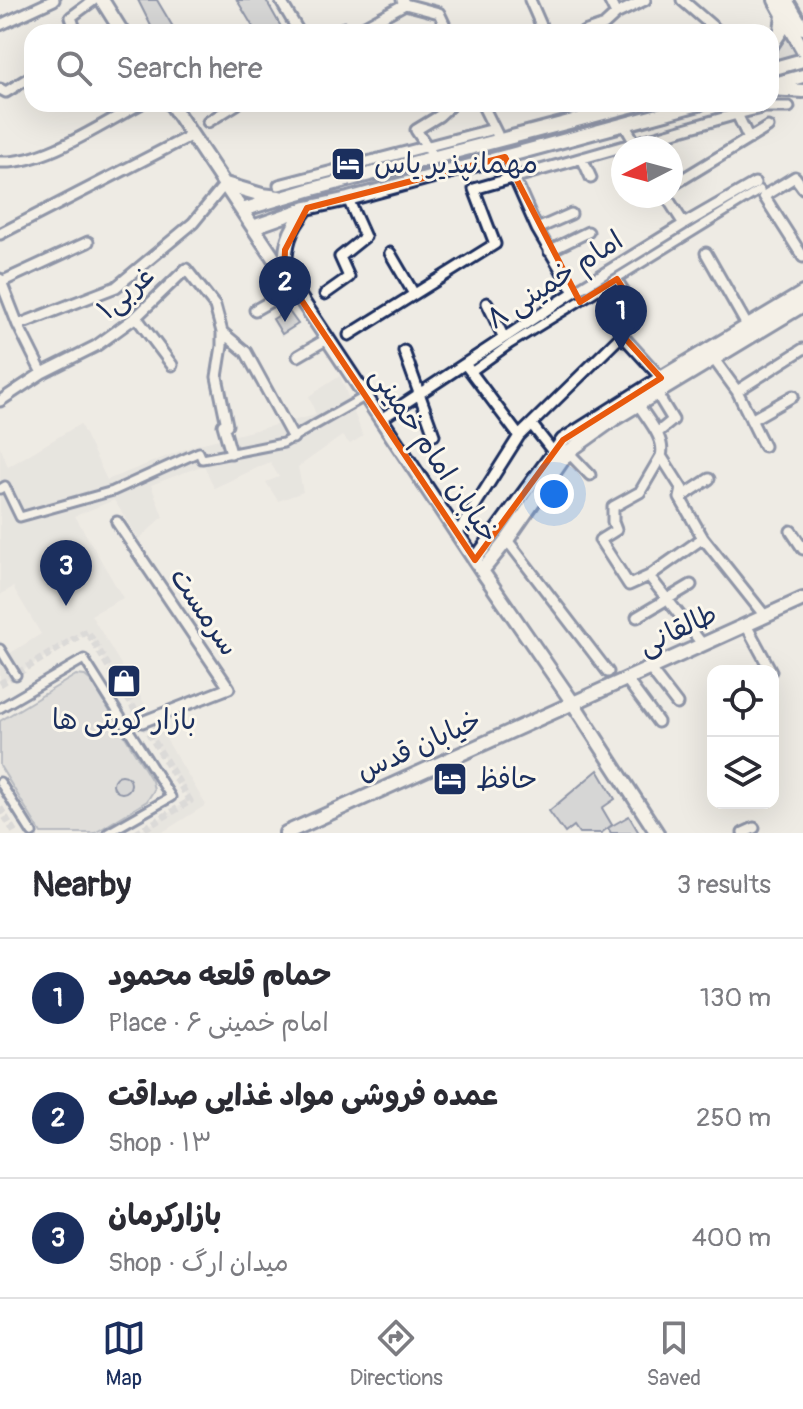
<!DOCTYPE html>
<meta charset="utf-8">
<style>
:root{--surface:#fff;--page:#f2f2f3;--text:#2b2b33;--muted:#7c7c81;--line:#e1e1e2;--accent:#1b2f5e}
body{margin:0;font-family:Pangolin,"Playpen Sans Arabic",sans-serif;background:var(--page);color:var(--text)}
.controls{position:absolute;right:24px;bottom:24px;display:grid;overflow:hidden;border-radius:16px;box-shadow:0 8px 32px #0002}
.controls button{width:72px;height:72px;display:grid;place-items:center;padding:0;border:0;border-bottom:2px solid var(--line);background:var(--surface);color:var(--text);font:40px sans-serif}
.compass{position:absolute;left:611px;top:136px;width:72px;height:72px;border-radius:50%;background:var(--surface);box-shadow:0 8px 32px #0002;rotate:264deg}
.you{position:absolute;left:554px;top:494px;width:28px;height:28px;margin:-20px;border:6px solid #fff;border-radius:50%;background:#1a73e8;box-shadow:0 0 0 12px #1a73e833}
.badge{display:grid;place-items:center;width:52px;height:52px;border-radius:50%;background:var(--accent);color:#fff;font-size:26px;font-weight:700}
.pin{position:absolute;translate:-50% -66px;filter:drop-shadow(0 2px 4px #0008)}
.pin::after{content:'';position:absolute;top:42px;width:28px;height:24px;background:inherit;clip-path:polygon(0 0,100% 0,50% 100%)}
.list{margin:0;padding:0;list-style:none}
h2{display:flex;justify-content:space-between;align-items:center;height:104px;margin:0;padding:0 32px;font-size:34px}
h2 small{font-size:26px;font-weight:400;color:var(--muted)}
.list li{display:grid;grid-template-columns:52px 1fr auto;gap:24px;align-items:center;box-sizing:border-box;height:120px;padding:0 32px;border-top:2px solid var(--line)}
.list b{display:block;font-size:30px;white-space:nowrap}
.list p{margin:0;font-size:26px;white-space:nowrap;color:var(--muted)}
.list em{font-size:26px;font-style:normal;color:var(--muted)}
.icon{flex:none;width:44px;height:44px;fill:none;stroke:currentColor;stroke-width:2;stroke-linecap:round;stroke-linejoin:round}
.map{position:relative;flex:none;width:803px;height:833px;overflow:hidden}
.search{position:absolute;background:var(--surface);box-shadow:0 8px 32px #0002;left:24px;right:24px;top:24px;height:88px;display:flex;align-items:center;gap:20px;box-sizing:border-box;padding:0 28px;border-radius:24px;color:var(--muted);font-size:30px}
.sheet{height:464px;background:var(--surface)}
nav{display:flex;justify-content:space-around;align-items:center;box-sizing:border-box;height:112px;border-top:2px solid var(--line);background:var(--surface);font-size:22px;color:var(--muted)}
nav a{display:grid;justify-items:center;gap:4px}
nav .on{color:var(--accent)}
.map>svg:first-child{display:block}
</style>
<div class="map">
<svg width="803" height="833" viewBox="0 0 803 833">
<rect width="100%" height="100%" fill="#eeebe4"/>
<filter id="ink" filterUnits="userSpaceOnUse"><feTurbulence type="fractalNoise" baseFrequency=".0125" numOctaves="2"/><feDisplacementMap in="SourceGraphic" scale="16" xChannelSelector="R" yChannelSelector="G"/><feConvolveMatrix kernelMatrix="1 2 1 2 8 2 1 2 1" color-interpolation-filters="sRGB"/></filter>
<g filter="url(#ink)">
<path fill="#deddda" d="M340,376L363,436L350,444L342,436L298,467L303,492L278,501L266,482L279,477L270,462L214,488L204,465L151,485L163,517L139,539L114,500L75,516L123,598L91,615L206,805L161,833H137L189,800L87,632L0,684V640L9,654L41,634L13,587L0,595V446L8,467L80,424L107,480L195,445L316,415L309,396Z"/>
<path fill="#cecfcf" stroke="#747f96" stroke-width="2" d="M787,31L801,55L771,63V56Z
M76,675L85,676L92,682L152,781L154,790L147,801L95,833H41L0,766V721Z"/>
<path fill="#b9bcc3" stroke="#1b2f5e" stroke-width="2" d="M138,0H157L176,32H154Z
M237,0H266L284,32H256Z
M288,310L298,324L282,334L273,319Z
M598,770L615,799L602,808L612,825L601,833H579L574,826L565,833L549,811Z
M113 784a9 9 0 1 1 18 0a9 9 0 1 1-18 0Z
M629,816L639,833H611L608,828Z"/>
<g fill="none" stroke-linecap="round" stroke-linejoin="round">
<path stroke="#c4c5c9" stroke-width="7" stroke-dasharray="7 3.5" stroke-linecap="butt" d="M0,684L87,631L190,801L137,833
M0,808L15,833"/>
<g stroke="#1b2f5e" stroke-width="13">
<path id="pedestrian" d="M617,279L638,312L622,335
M471,372L510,344L760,190
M0,489L5,486L20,517L113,491L199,452L202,459L283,443L366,396
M0,649L16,675
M0,708L84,659L171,797L108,833
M0,782L32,833"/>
</g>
<g stroke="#1b2f5e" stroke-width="15">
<path id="minor" d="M280,0L299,32
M402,0L405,4L439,13L448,32
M530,0L544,32
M609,0L616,14
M682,0L719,32
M0,25L54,0
M76,32L71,17L94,0
M333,32L344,28L346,32
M354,32L405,4
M584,32L604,25L616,14L645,0
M0,89L6,92L32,76
M482,104L497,134
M737,114L749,139
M208,122L237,104
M624,124L638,148
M430,151L416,130L439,116L452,104
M505,157L537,229L574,292
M582,158L591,178
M0,162C45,164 100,125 140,104
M279,185L494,129
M671,186L768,127
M803,188L795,177L764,196L803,257
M666,196L684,224
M537,229L571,214
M0,234L192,135
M549,251L588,232
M390,253L414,294
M706,253L748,327
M0,279L18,325L42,373
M1,282L88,242
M325,294L349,277L340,257L365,237L348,199
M487,303L504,338
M255,310L294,288
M136,317L172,365
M18,325L116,287L193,223L225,184
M222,332V346L217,377L227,425H223L231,453
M349,335L495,244L474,189L737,114L765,107H789
M404,351L434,435
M298,356L327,339
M713,358L737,391L764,446
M465,364L519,436
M737,391L803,349
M656,392L673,420L657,433
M0,401L42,373L96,346L136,317L186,269L215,306L222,332L246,352L293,438
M638,404C647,419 666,439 661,456L682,489L680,498L703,538L765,616
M381,419L574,292L684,224L755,183
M751,420L793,396
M532,425L554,453
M568,452L590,475
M661,456L640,492L613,507V522L616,530L600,540L629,585L649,576L703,538
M680,498L709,479
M117,522L229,688L142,722
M791,531L803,549
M457,534L519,436L622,335L661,378
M507,540L608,672
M649,576L703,645
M637,617L691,585
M746,625L771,671
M650,669L677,704
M627,680L658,722
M743,833L754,828"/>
</g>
<g stroke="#1b2f5e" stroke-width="18">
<path id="secondary" d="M102,0L122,32
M775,0L803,50
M786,0L803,28
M771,46L781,31L783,15
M771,69L803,60
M771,85L803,76
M771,89L803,91
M171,104L482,571L573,703L657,833
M225,184L262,195L279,197
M242,210L309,190L638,104
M253,227L307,208L348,199L699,104
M284,274C286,243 287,233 307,208
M475,560L563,440L661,378L803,293
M482,571L507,540L568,452L614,419L803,305
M286,833L803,599"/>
</g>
<use href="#pedestrian" stroke="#fbf7ec" stroke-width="7"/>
<use href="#minor" stroke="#fbf7ec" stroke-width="9"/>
<use href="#secondary" stroke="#fbf7ec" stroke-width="12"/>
</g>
</g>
<path d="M0 0H803V833H0ZM505,157L580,302L617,279L638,312L622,335L661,378L563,440L475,560L284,274L285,250L307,208Z" fill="#eeebe4" fill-opacity=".55" fill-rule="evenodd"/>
<path fill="none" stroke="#e8590c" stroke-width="6" stroke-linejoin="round" d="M505,157L580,302L617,279L638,312L622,335L661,378L563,440L475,560L284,274L285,250L307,208Z"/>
<defs>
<g id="hotel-square" transform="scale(1.8)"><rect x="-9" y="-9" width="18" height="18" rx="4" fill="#1b2f5e" stroke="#fbf7ec"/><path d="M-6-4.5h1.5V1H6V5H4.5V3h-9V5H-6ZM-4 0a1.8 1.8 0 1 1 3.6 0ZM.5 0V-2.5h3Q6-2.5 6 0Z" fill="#fff"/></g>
<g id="shop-square" transform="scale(1.8)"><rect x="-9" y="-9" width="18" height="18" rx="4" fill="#1b2f5e" stroke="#fbf7ec"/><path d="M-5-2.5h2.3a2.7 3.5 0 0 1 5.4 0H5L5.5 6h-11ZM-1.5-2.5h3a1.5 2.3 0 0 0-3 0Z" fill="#fff"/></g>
</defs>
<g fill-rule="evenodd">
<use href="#hotel-square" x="348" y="164"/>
<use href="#shop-square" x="124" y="681"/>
<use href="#hotel-square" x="450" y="779"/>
</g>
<g text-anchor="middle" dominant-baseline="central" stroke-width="6" stroke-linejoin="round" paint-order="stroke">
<g font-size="28" fill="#1b2f5e" stroke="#fbf7ec" text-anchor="start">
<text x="374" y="164">مهمانپذیر یاس</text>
<text x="124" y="720" text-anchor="middle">بازار کویتی ها</text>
<text x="476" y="779">حافظ</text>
</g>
<g font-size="28" fill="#1b2f5e" stroke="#fbf7ec">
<text transform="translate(555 280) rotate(-33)">امام خمینی ۸</text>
<text transform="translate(126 293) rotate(-41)">غربی۱</text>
<text transform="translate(434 455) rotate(56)">خیابان امام خمینی</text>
<text transform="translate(204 612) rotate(56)">سرمست</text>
<text transform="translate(678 630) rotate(-25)">طالقانی</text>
<text transform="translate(419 746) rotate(-24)">خیابان قدس</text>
</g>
</g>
</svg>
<div class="controls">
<button><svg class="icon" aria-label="locate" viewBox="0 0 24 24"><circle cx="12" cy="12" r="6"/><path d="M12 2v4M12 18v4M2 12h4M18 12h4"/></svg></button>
<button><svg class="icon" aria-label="layers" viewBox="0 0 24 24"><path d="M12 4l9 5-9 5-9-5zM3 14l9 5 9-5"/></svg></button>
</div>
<svg class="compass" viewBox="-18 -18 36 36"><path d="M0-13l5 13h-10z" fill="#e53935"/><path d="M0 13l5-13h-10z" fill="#7c7c81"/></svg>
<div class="you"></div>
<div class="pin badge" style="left:621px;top:351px">1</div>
<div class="pin badge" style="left:285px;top:322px">2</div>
<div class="pin badge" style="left:66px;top:606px">3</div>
<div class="search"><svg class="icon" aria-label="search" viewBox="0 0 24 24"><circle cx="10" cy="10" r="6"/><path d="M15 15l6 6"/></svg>Search here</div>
</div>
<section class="sheet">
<h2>Nearby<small>3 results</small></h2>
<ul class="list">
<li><span class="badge">1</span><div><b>حمام قلعه محمود</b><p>Place · امام خمینی ۶</p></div><em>130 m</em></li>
<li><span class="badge">2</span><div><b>عمده فروشی مواد غذایی صداقت</b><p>Shop · ۱۳</p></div><em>250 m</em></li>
<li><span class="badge">3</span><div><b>بازارکرمان</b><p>Shop · میدان ارگ</p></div><em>400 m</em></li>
</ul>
</section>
<nav>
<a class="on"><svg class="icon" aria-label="map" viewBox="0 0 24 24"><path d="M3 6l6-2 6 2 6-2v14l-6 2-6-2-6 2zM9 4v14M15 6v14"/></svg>Map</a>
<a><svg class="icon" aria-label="directions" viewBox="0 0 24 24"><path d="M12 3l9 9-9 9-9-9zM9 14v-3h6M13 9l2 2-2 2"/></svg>Directions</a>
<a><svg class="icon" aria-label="saved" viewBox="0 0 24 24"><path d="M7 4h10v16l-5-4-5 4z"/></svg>Saved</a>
</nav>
